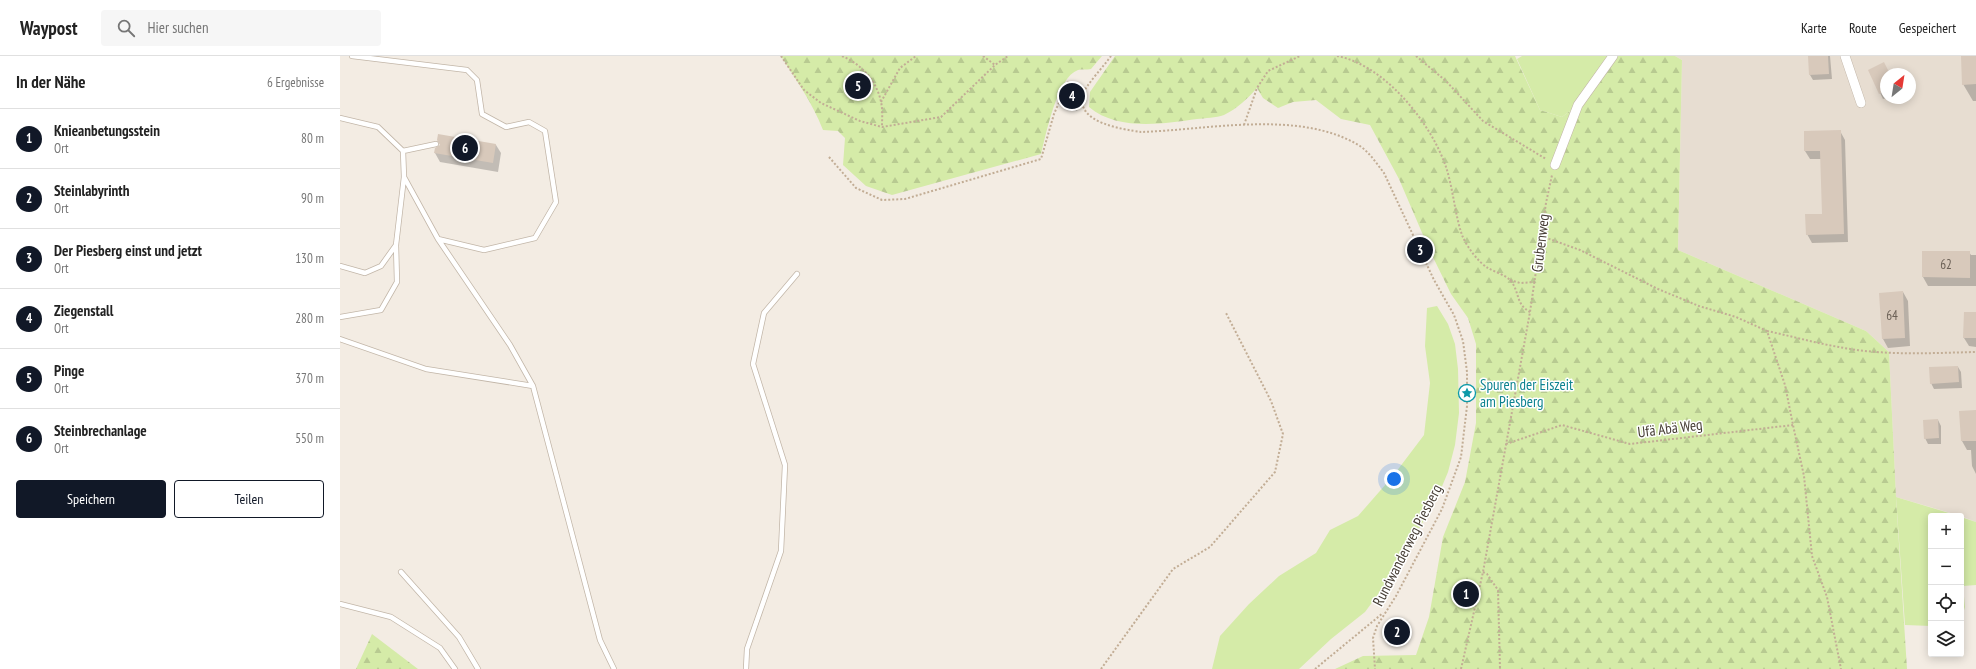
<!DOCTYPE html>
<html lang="de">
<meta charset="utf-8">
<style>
:root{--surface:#fff;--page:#f6f6f6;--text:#222;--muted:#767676;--line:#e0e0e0;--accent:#111827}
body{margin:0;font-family:"PT Sans Narrow",sans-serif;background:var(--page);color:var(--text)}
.controls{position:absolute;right:12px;bottom:12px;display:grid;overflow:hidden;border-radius:4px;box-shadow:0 2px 10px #0003}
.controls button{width:36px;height:36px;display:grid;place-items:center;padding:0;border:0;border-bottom:1px solid var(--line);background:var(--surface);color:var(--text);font:20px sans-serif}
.compass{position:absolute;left:1540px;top:12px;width:36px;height:36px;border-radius:50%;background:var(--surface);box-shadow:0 2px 10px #0003;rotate:30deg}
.you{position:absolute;left:1054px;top:423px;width:14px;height:14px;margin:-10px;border:3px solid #fff;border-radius:50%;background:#1a73e8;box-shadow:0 0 0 6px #1a73e833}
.badge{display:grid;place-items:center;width:26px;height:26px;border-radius:50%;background:var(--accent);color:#fff;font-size:13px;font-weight:700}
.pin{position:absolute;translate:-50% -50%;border:2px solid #fff;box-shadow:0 1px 4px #0006}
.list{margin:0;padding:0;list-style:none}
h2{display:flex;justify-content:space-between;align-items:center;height:52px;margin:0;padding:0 16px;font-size:17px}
h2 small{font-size:13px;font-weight:400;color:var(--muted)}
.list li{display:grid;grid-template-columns:26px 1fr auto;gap:12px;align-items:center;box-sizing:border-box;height:60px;padding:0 16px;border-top:1px solid var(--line)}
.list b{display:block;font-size:15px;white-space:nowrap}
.list p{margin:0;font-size:13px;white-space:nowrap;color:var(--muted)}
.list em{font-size:13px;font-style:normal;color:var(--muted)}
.actions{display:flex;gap:8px;padding:12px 16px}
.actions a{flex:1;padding:9px 0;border:1px solid var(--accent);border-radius:4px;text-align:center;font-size:14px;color:var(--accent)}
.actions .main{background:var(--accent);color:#fff}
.icon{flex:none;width:22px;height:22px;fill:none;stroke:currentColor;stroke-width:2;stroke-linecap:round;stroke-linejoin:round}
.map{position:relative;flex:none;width:1636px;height:613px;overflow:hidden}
header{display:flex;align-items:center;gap:24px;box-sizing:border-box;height:56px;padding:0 20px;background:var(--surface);border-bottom:1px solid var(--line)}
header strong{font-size:19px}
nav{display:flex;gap:22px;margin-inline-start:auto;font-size:14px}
.search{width:280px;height:36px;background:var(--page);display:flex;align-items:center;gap:10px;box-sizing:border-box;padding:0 14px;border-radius:4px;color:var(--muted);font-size:15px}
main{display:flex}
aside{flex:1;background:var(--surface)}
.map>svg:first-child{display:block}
</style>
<header>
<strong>Waypost</strong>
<div class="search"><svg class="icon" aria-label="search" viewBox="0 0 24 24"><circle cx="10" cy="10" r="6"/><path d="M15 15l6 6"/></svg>Hier suchen</div>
<nav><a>Karte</a><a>Route</a><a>Gespeichert</a></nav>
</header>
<main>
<aside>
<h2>In der Nähe<small>6 Ergebnisse</small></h2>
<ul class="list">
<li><span class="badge">1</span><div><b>Knieanbetungsstein</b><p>Ort</p></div><em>80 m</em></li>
<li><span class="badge">2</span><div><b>Steinlabyrinth</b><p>Ort</p></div><em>90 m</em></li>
<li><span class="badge">3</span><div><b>Der Piesberg einst und jetzt</b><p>Ort</p></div><em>130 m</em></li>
<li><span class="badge">4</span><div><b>Ziegenstall</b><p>Ort</p></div><em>280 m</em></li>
<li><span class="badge">5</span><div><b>Pinge</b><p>Ort</p></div><em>370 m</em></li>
<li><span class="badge">6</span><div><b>Steinbrechanlage</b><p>Ort</p></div><em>550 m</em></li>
</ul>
<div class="actions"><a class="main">Speichern</a><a>Teilen</a></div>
</aside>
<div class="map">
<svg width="1636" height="613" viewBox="0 0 1636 613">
<defs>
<pattern id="forest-firs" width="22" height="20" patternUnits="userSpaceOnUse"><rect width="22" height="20" fill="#d5eba8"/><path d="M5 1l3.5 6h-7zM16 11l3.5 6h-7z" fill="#b8ca91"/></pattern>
</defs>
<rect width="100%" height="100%" fill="#f3ece3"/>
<path fill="#e7ddd1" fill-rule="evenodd" d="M1335,0H1636V466L1621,460L1556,441L1549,296L1526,275L1338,194L1342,4ZM1546,18H1570V42H1546Z"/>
<path fill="#d5eba8" d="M1182,0H1273L1238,49L1222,61L1200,54L1177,3Z
M1097,250L1108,268L1115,288L1118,313L1119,357L1115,389L1108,416L1098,440L1051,521L1025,556L991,583L959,613H872L880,580L909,548L939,520L976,497L990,474L1018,460L1053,420L1084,379L1090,327L1085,290L1087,252Z
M1556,441L1619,460H1591V570L1565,569Z
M1621,461L1636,466V529L1623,530L1625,551L1621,564Z"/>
<path fill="url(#forest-firs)" d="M441,0H762L751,13C747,14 741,13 738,14C717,21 706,79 701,98L552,139L526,130L503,109L505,82L498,75L483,74C471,44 457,26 441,0Z
M775,0H1175L1200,54L1222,61L1238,49L1273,0H1335L1342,4L1338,194L1526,275L1549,296L1556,441L1567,613H995L1023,600L1076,599L1089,561L1103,481L1125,426L1136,367V288L1128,262L1111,238L1089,193L1059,123L1030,69L1001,63L976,44L953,46L938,52L923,42L917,32C907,43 898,52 884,59C876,62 865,62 857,63C823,68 777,75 749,51L750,36Z
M32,578L78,613H16Z"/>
<path fill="#0003" d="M1469,0H1490L1492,23L1473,24L1470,19Z
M1622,0H1636V45H1633L1623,28Z
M1529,14L1549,18H1546V42L1543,43Z
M740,35L743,41L737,55L728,51L725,46Z
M1500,75L1505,84L1508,186L1472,187L1467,178L1483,159L1482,103H1470L1465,95Z
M101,89H156L161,97L158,116L100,106L95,97Z
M1629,196L1631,199H1636V230H1588L1583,221Z
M1563,236L1568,245L1570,290L1548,292L1543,283Z
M1636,257V291L1629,290L1624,282Z
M1618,311L1621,316L1622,332L1594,333L1591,327Z
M1636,355V418L1632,410L1631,394H1627L1622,385Z
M1598,364L1601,370V388H1588L1585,382Z"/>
<path fill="#d8c9bb" d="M1468,0H1488L1489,18L1469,19Z
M1621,0H1636V28L1622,29Z
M1544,6L1550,18H1546V35L1539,38L1528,14Z
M730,30L741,34L734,50L724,46Z
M1501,74L1504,178L1466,179L1465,158H1482L1480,95H1464V75Z
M98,78L156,88L153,107L94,97L95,92L100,89L97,84Z
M1582,195H1630V222L1582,221Z
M1563,235L1565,282L1542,283L1539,237Z
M1624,256H1636V282H1623Z
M1618,310L1619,326L1590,328L1589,311Z
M1636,354V385H1621L1619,355Z
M1598,363L1599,382L1584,383L1583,364Z"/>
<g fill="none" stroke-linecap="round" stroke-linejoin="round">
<g stroke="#c2b6a8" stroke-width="6">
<path id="lane" d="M12,0L127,14L137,24L142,58L166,71L189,66L205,75L216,146L195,182L144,194L98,183L170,289L193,330L260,584L274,613
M0,62L38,71L63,95L64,121L56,189L57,226L41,254L0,261
M63,95L96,88
M64,121L98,183
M0,210L25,217L41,210L56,189
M0,283L86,313L193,330
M61,516L119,581L138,613
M0,548L51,561L100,592L115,613
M406,613L407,593L441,495L445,409L413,308L424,257L457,218"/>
</g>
<g stroke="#c2b6a8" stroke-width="10">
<path id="street" d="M1505,0L1521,47
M1215,109L1238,49L1273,0"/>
</g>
<path stroke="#c2ad95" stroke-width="2" stroke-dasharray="2 2" stroke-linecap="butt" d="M441,0L464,34L481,47L520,65L542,71L601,61L655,9L668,0
M502,0C521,8 537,25 541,46C543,54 542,63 542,71
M643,0L655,9
M771,0C764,10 746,29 743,38C735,67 782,73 801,76C868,74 960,53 1020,90C1030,97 1037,108 1044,117L1094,224L1114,259L1123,285L1127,316V350L1121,401L1102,453L1056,540L1037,570L1033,582L1035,613
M997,0C1045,9 1091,67 1106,111C1113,132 1115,159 1122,179C1127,191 1138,206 1148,212C1155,216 1165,219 1170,224C1180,235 1175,248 1190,256
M1076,0L1106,25L1143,65L1206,103
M541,46L560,12L576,0
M904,69L917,32L928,15L960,0
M489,101L516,132L542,144L565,143L701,103L714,58L728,26L746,33
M1201,180L1240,194L1318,233L1359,250L1396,261L1427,275L1445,329L1453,369L1464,420L1472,500L1487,541L1501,613
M1170,224L1180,227L1195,226
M1427,275C1451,280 1475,287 1499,291C1544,300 1591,297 1636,296
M1166,388L1222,369L1290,388L1453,369
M1143,516L1147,518L1158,534L1160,613
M761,613L833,513L870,491L935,416L943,378L931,345L886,257
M975,613L1043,557
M1121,613L1143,516L1190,256L1206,147L1212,119"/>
<use href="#lane" stroke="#fff" stroke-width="4.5"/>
<use href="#street" stroke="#fff" stroke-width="9"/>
</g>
<defs>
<g id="sight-ring" transform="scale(0.9)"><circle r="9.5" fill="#fff" stroke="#0f9aa8" stroke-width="1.5"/><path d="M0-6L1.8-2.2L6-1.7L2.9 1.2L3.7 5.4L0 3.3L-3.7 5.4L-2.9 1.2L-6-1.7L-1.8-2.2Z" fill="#0f9aa8"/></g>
</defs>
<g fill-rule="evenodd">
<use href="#sight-ring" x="1127" y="337"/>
</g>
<g text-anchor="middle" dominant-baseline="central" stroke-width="3" stroke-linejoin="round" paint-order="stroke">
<g font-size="13" fill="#6a5f55">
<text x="1606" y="208">62</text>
<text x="1552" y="259">64</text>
</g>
<g font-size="15" fill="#453c33" stroke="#fff">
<text transform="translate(1200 187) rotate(-83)">Grubenweg</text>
<text transform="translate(1330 372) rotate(-7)">Ufä Abä Weg</text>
<text transform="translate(1067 489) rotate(-63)">Rundwanderweg Piesberg</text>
</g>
<g font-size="15" fill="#0d838f" stroke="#fff" text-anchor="start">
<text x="1140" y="328">Spuren der Eiszeit<tspan x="1140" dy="17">am Piesberg</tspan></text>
</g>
</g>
</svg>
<div class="controls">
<button>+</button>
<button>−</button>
<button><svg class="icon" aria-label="locate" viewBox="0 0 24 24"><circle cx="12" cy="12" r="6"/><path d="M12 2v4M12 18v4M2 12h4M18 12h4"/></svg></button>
<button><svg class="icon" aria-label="layers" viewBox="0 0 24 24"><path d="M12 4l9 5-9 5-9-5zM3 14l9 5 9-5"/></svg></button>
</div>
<svg class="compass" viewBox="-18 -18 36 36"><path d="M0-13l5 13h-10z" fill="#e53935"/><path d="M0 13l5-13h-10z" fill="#767676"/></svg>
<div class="you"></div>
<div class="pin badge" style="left:1126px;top:538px">1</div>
<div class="pin badge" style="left:1057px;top:576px">2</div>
<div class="pin badge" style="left:1080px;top:194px">3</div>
<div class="pin badge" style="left:732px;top:40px">4</div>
<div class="pin badge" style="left:518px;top:30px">5</div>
<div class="pin badge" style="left:125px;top:92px">6</div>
</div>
</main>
